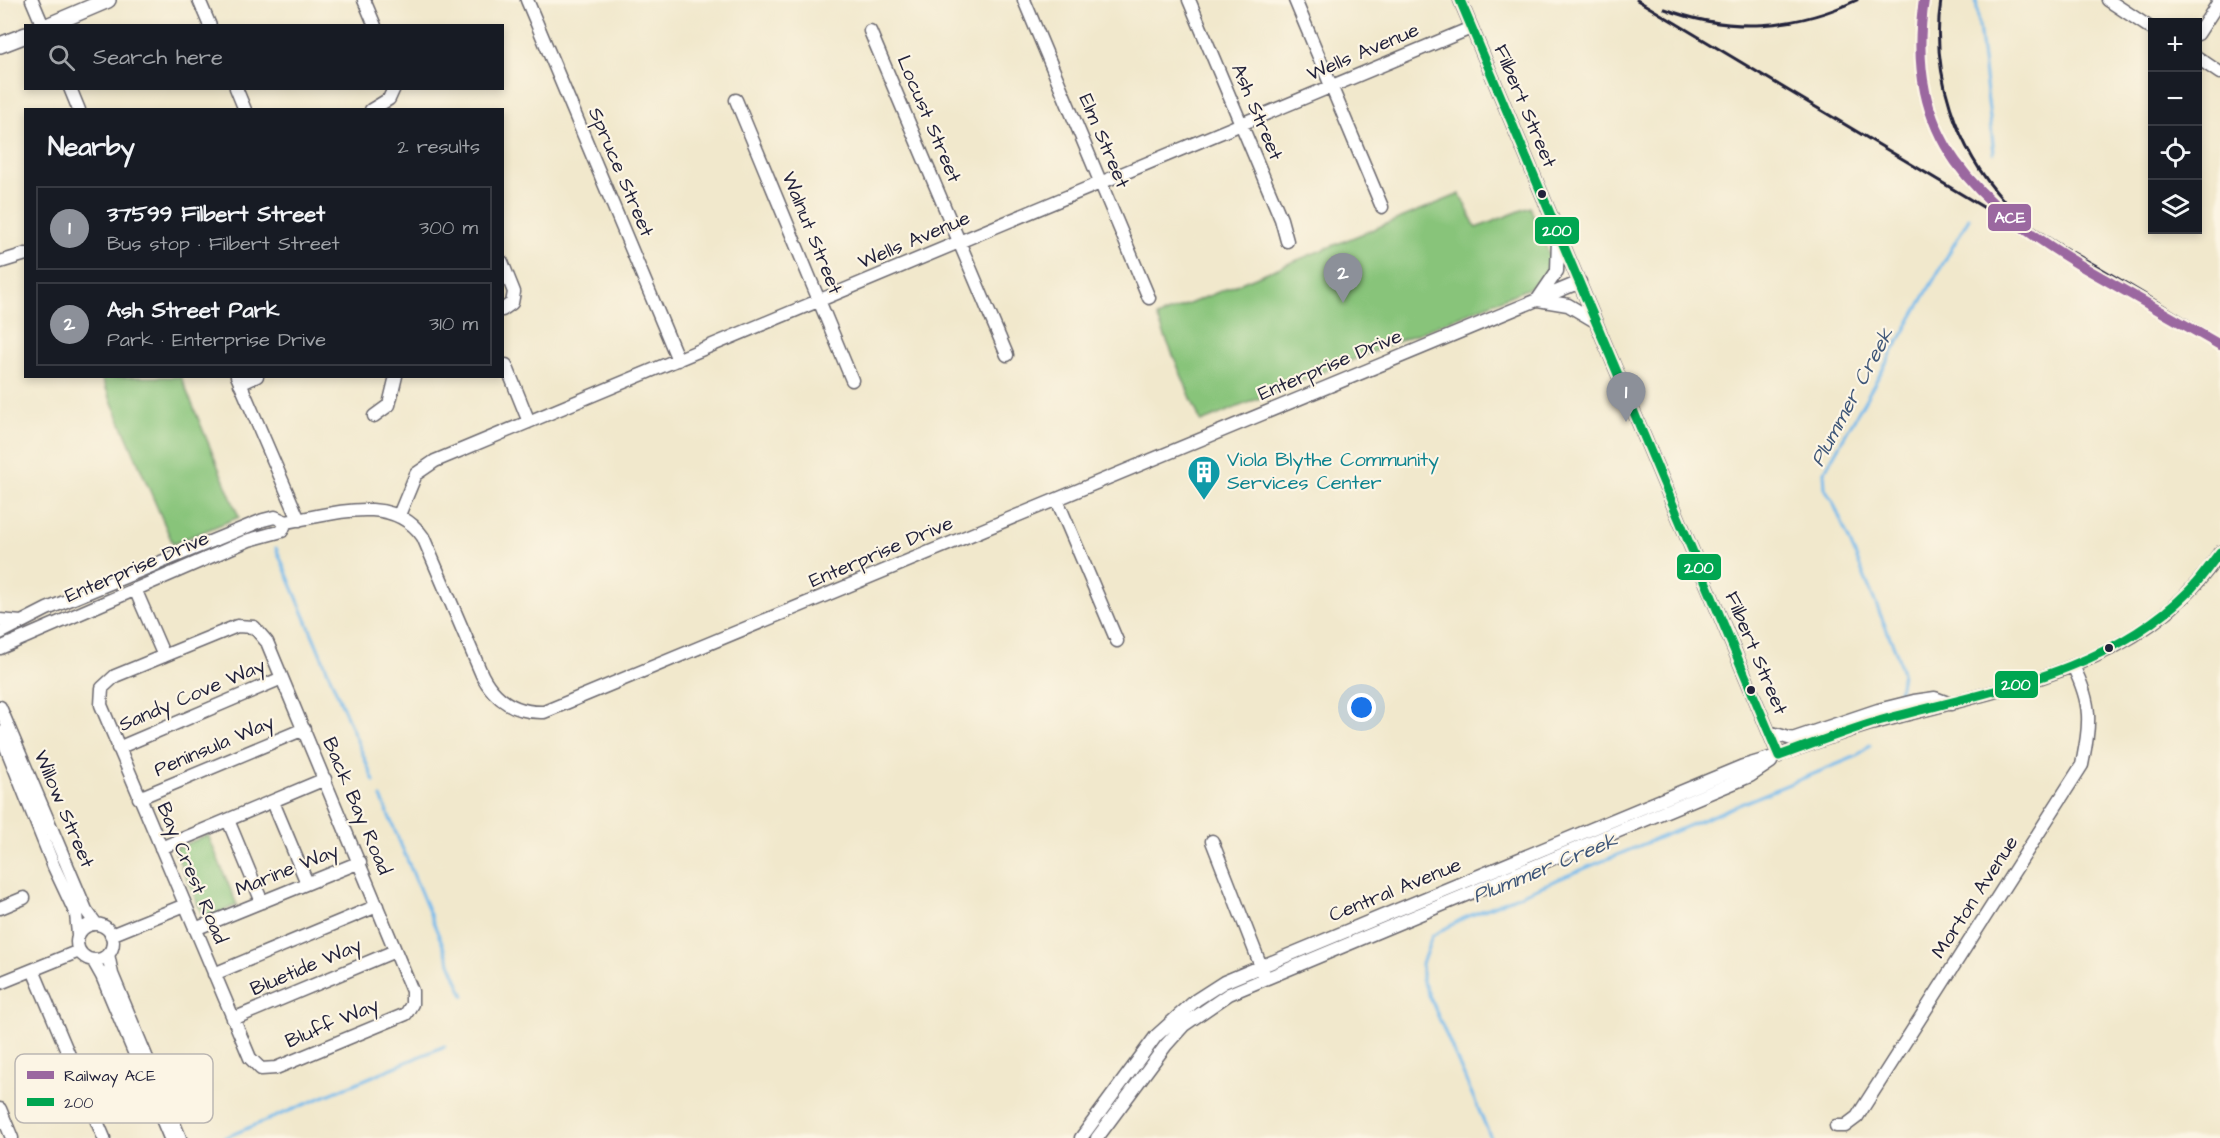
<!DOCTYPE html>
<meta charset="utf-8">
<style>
:root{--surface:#171b24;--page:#242831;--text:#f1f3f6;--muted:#9ea1a6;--line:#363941;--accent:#8c9099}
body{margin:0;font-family:"Architects Daughter",sans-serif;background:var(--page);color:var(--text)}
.controls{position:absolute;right:18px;top:18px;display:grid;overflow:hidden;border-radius:0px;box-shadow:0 3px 9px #0003}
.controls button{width:54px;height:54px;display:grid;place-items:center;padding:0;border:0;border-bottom:2px solid var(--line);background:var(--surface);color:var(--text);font:30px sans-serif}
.you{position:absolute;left:1362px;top:708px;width:21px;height:21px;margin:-15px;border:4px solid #fff;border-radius:50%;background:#1a73e8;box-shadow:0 0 0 9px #1a73e833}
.badge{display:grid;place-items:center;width:39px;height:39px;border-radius:50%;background:var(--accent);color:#fff;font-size:20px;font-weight:700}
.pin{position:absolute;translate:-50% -50px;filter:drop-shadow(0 2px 3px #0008)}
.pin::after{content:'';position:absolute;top:32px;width:21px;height:18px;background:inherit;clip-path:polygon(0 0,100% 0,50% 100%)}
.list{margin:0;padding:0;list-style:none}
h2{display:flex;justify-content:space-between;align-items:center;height:78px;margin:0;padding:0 24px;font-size:26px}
h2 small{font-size:20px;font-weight:400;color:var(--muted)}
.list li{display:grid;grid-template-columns:39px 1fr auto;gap:18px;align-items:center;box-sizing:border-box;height:84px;margin:0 12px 12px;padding:0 12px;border:2px solid var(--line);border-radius:0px}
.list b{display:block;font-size:22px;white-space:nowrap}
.list p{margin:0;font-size:20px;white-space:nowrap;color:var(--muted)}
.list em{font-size:20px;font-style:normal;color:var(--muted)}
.icon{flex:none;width:33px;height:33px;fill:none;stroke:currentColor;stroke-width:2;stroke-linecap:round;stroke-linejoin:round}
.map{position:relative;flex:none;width:2220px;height:1138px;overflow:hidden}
.search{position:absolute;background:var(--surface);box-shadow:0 3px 9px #0003;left:24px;top:24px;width:480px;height:66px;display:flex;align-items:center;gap:15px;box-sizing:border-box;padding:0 21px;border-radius:0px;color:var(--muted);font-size:22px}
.panel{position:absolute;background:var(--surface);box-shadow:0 3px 9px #0003;left:24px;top:108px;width:480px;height:270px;border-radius:0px}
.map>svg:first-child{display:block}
</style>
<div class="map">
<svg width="2220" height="1138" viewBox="0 0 2220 1138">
<rect width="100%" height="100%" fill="#fcf5e5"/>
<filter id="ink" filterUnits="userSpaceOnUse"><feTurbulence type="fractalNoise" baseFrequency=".0167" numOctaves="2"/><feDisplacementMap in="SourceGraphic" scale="12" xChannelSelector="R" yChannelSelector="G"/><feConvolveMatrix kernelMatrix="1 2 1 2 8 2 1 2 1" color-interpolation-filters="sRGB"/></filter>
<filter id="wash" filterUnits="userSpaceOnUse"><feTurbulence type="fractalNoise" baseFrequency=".008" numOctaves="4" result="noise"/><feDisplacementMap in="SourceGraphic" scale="24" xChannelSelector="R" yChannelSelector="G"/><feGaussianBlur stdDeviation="1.35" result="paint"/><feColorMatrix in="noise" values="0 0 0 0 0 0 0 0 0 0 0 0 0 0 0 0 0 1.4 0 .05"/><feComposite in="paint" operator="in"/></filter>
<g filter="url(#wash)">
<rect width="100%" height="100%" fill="#f1e8cc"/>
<path fill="#88c47a" stroke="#55735a" stroke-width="1.5" d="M1460,194L1476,228L1530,207L1551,259L1550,272L1529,288L1201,422L1157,317Z
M101,377H181L239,517L173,544Z
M208,835L237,905L204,919L174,849Z"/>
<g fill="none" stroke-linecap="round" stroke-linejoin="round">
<path stroke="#75baec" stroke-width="3" d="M1976,0L1994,153
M276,548L374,781
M1898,698L1902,673L1897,654L1833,502L1825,488L1824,472L1969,218
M381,797L464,996
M224,1138L445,1046
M1491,1138L1422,979V964L1432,936L1462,919L1857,756L1870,745"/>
</g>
</g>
<g filter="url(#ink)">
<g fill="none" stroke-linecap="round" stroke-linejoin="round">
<g stroke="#6a676e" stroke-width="15">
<path id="minor" d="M32,0L43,26
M199,0L210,26
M364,0L375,26
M527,0L678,360
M1024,0L1149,298
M1189,0L1281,219L1287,241
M1295,0L1382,207
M1460,0L1779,756
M2108,0L2152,29
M870,31L1007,355
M2198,34L2220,0
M2198,58L2220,73
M70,88L79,110
M236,88L245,110
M736,100L852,380
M371,110L389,99L394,88
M0,262L26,254
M502,262L514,292L512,303L502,310
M1538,299L1557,271L1558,238
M1538,300L1568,305L1595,321
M506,365L529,422
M237,376L299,520
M240,384L257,376
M374,416L389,405L396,376
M1057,500L1117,641
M399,515L416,474L435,461L1471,28
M135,589L164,656
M0,620L21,622
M237,626L254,627L267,642L412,991V1004L406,1014L276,1068L261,1069L250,1058L101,705L102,688L115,676Z
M0,633L47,609L263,520L275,517L286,522C331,515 392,492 423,537L482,675C495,700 516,713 544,712L1580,282
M0,648L249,540L282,531L286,522
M0,707L86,910L96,924
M0,732L54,867L76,914L78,934
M1769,732L1792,739L1878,710L1914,701L1935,698L1951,704
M118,748L282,678
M139,798L304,729
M273,802L307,883
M228,820L262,902
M1212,841L1264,974
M161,848L325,779
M0,908L24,898
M77 942a18 18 0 1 1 36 0a18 18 0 1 1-36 0Z
M195,929L360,862
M111,935L185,905
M108,954L112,974L180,1138
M93,960L102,976L170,1138
M33,970L104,1138
M214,974L377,906
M0,983L79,951
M233,1019L395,951
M0,1109L12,1138
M1836,1126H1845L1857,1117L2082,765C2090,723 2093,706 2073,666
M1081,1138L1156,1036L1196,1000L1224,982L1743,766C1790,754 1835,733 1882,721C2002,688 2148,667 2220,552
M1097,1138L1166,1045L1184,1025L1229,994L1750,776L1771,762"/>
</g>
<g stroke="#6a676e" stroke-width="18">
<path id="major" d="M47,26L108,0
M0,45L26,35"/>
</g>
<use href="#minor" stroke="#fff" stroke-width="12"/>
<use href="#major" stroke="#fff" stroke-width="15"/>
<path stroke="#22223b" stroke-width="3" d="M1637,0L2053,249
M1941,0C1930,71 1956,149 2005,202C2032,231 2068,250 2102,269C2141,292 2181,316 2220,339
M1665,9C1730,34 1796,29 1857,0"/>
<g stroke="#fcf5e5" stroke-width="14">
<path id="bus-1" d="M1460,0L1779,756
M1779,756C1813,744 1847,730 1882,720C1989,691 2108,673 2189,591C2200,580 2210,565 2220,552"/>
</g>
<use href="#bus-1" stroke="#00a651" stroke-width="9"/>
<g stroke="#fcf5e5" stroke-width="15">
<path id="rail-1" d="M1924,0C1903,139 1976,203 2085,268C2130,294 2175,319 2220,345"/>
</g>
<use href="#rail-1" stroke="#9b68a0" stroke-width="10"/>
</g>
</g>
<defs>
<g id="building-pin" transform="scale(1.725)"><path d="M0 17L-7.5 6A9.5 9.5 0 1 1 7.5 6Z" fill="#0f9aa8" stroke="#fcf5e5"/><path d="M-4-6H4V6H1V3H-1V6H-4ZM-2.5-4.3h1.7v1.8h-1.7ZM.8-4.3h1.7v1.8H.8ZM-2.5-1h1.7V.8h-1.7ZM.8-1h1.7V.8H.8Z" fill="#fff"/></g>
</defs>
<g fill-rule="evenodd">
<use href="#building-pin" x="1204" y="472"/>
</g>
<g fill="#22223b" stroke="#fcf5e5" stroke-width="2">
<circle cx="1542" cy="194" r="5"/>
<circle cx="2109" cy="648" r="5"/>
<circle cx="1751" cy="690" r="5"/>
</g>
<g text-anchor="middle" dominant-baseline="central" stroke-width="4.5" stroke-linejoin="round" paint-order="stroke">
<g font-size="20" fill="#22223b" stroke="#fcf5e5">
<text transform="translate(1363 52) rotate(-23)">Wells Avenue</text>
<text transform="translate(1525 106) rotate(67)">Filbert Street</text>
<text transform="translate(1257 112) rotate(67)">Ash Street</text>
<text transform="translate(929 119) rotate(67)">Locust Street</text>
<text transform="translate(1104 141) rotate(67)">Elm Street</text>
<text transform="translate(621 172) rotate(67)">Spruce Street</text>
<text transform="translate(812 233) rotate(68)">Walnut Street</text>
<text transform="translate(914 240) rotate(-23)">Wells Avenue</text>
<text transform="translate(1330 365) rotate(-23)">Enterprise Drive</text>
<text transform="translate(881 552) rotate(-23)">Enterprise Drive</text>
<text transform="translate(137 567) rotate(-23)">Enterprise Drive</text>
<text transform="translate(1756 653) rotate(67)">Filbert Street</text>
<text transform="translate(192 695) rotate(-23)">Sandy Cove Way</text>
<text transform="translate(214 746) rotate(-23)">Peninsula Way</text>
<text transform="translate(357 806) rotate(67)">Back Bay Road</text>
<text transform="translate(64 809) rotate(67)">Willow Street</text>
<text transform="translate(287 870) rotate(-22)">Marine Way</text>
<text transform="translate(192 873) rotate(67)">Bay Crest Road</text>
<text transform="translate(1395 890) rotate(-22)">Central Avenue</text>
<text transform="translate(1975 897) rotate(-57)">Morton Avenue</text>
<text transform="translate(306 967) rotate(-23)">Bluetide Way</text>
<text transform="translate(332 1023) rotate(-23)">Bluff Way</text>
</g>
<g font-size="20" fill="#0d838f" stroke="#fcf5e5" text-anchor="start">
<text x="1227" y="460">Viola Blythe Community<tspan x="1227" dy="23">Services Center</tspan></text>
</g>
<g font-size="21" font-style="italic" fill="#3f5779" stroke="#fcf5e5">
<text transform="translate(1852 397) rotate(-62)">Plummer Creek</text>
<text transform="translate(1545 868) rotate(-22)">Plummer Creek</text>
</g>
</g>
<rect x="15" y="1054" width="198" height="69" rx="9" fill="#fcf5e5" stroke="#bbb6b2" stroke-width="1.5"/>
<rect x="27" y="1071" width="27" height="8" fill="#9b68a0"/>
<rect x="27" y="1098" width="27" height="8" fill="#00a651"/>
<g font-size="16" fill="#22223b">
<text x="64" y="1081">Railway ACE</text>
<text x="64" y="1108">200</text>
</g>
<g stroke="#fcf5e5" stroke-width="2">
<rect x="1987" y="203" width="45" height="29" rx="6" fill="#9b68a0"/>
<rect x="1534" y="216" width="46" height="29" rx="6" fill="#00a651"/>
<rect x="1676" y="553" width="46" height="28" rx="6" fill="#00a651"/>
<rect x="1994" y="670" width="45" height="29" rx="6" fill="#00a651"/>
</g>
<g font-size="16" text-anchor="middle" font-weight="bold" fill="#fff">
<text x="2010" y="223">ACE</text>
<text x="1557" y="236">200</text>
<text x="1699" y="573">200</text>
<text x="2016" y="690">200</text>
</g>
</svg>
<div class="controls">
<button>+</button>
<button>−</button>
<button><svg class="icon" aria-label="locate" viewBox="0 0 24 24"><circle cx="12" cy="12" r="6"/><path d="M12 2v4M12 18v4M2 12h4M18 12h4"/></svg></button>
<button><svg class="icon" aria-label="layers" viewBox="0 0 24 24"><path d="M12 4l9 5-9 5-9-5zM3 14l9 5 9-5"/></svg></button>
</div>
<div class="you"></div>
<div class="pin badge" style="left:1626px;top:422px">1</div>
<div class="pin badge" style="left:1343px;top:303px">2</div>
<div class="search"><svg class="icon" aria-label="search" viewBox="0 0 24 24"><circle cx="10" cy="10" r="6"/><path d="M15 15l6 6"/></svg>Search here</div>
<section class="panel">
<h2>Nearby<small>2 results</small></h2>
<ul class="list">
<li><span class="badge">1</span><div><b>37599 Filbert Street</b><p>Bus stop · Filbert Street</p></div><em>300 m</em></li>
<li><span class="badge">2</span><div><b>Ash Street Park</b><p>Park · Enterprise Drive</p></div><em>310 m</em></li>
</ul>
</section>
</div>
